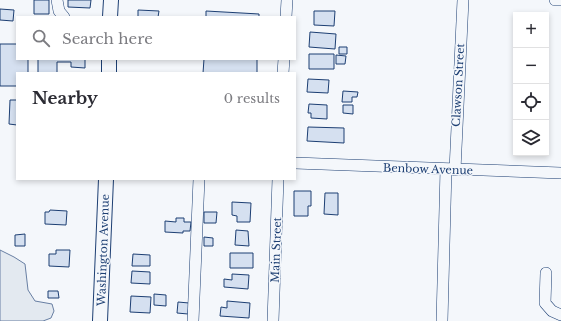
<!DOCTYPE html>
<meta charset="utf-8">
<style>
:root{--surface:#fff;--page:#f7f7f7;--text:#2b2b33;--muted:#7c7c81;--line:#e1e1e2}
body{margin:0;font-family:"Libre Baskerville",serif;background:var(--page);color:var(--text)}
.controls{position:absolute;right:12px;top:12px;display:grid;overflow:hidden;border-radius:0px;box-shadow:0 2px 6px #0003}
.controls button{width:36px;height:36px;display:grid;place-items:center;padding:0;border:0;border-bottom:1px solid var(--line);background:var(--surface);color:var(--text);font:20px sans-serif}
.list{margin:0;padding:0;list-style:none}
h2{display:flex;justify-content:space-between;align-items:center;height:52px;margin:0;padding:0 16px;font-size:17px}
h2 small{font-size:13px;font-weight:400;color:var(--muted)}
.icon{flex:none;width:22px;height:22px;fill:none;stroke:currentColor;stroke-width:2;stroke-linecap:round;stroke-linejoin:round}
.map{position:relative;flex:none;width:561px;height:321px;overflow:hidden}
.search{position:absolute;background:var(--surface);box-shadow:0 2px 6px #0003;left:16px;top:16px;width:280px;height:44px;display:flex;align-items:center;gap:10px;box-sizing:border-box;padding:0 14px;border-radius:0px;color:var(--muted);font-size:15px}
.panel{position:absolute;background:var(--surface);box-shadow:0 2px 6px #0003;left:16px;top:72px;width:280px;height:108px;border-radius:0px}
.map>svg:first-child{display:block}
</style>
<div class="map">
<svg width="561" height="321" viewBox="0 0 561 321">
<rect width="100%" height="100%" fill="#f4f7fb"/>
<path fill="#e3e9f0" stroke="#687fa3" d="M0,250L14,257L25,264L28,290L35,301L52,304L54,311L51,318L43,321H0Z"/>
<path fill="#d5e0f0" stroke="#1d3f73" d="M34,0H49V14H34Z
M68,0H91L90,8L68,7Z
M0,9L14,10L13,21L0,20Z
M138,10L159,11L158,17H138Z
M206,11L259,14V17H206Z
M314,11H335L334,26L314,25Z
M310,32L336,34L335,49L309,47Z
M0,44H17V59H28V73H17V86H0Z
M339,47H347V54H339Z
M309,54H334V69H309Z
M336,55L346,56L345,64H336Z
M38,59H85V68L71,67V62H57V73H38Z
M204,59H257V73H203Z
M308,79L329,80L328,93L307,92Z
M343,91L358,92L357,97H352V102H342Z
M10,100H17V125L9,124Z
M309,104L327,105V119L311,118V113H308Z
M343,105H353V114L343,113Z
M308,127L344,128V143L307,141Z
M294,191H311V206H308V216H294Z
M325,193H338V215L324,214Z
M232,202L251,203L250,222H237V216L232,215Z
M50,210L67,211L66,225L45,224V212H49Z
M204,212H217L216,223H204Z
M176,218H184V222H191L190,231H183V233L165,232V221L176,222Z
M236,230L248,231L249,246L235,245Z
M25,234V246H15V235Z
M204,237L213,238V246H204Z
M56,250H70L69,267L49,266V254H56Z
M230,253H253V268H230Z
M133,254L150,255V266H132Z
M132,271L150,272V284L131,283Z
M232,274L249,275L248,289L224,287V279L232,280Z
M48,291H58L59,298H48Z
M154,294L166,295V306L154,305Z
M131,296L151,297L150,313L130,312Z
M227,301L250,303L249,318L220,316L221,307L227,308Z
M178,302L189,303L188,314L177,313Z"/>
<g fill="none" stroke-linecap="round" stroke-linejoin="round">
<g stroke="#1d3f73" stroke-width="12">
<path id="minor" d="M57,0L59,11L64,17
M555,0H561
M286,17L287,0
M283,73L284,59
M295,163L561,173
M455,170L463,0
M546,273L545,303L552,311L561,315
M193,321L199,179
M273,321L278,179
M442,321L446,169"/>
</g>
<g stroke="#1d3f73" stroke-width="16">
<path id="major" d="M110,17L111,0
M109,73V59
M100,321L106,179"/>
</g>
<use href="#minor" stroke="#f4f7fb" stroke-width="11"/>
<use href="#major" stroke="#f4f7fb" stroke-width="14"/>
</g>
<g text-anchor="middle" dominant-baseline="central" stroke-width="3" stroke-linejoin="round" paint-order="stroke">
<g font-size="11" fill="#1d3f73" stroke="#f4f7fb">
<text transform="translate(458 85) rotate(-87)">Clawson Street</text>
<text transform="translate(428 169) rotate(2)">Benbow Avenue</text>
<text transform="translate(103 250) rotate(-88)">Washington Avenue</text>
<text transform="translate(276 250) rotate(-88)">Main Street</text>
</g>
</g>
</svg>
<div class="controls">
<button>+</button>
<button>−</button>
<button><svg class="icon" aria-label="locate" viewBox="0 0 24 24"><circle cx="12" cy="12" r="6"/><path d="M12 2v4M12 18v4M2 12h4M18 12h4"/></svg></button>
<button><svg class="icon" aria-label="layers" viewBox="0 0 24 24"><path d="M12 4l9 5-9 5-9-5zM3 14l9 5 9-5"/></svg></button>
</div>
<div class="search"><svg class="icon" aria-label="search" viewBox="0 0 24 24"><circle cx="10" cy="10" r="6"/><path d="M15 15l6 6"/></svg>Search here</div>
<section class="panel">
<h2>Nearby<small>0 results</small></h2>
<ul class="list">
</ul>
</section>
</div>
